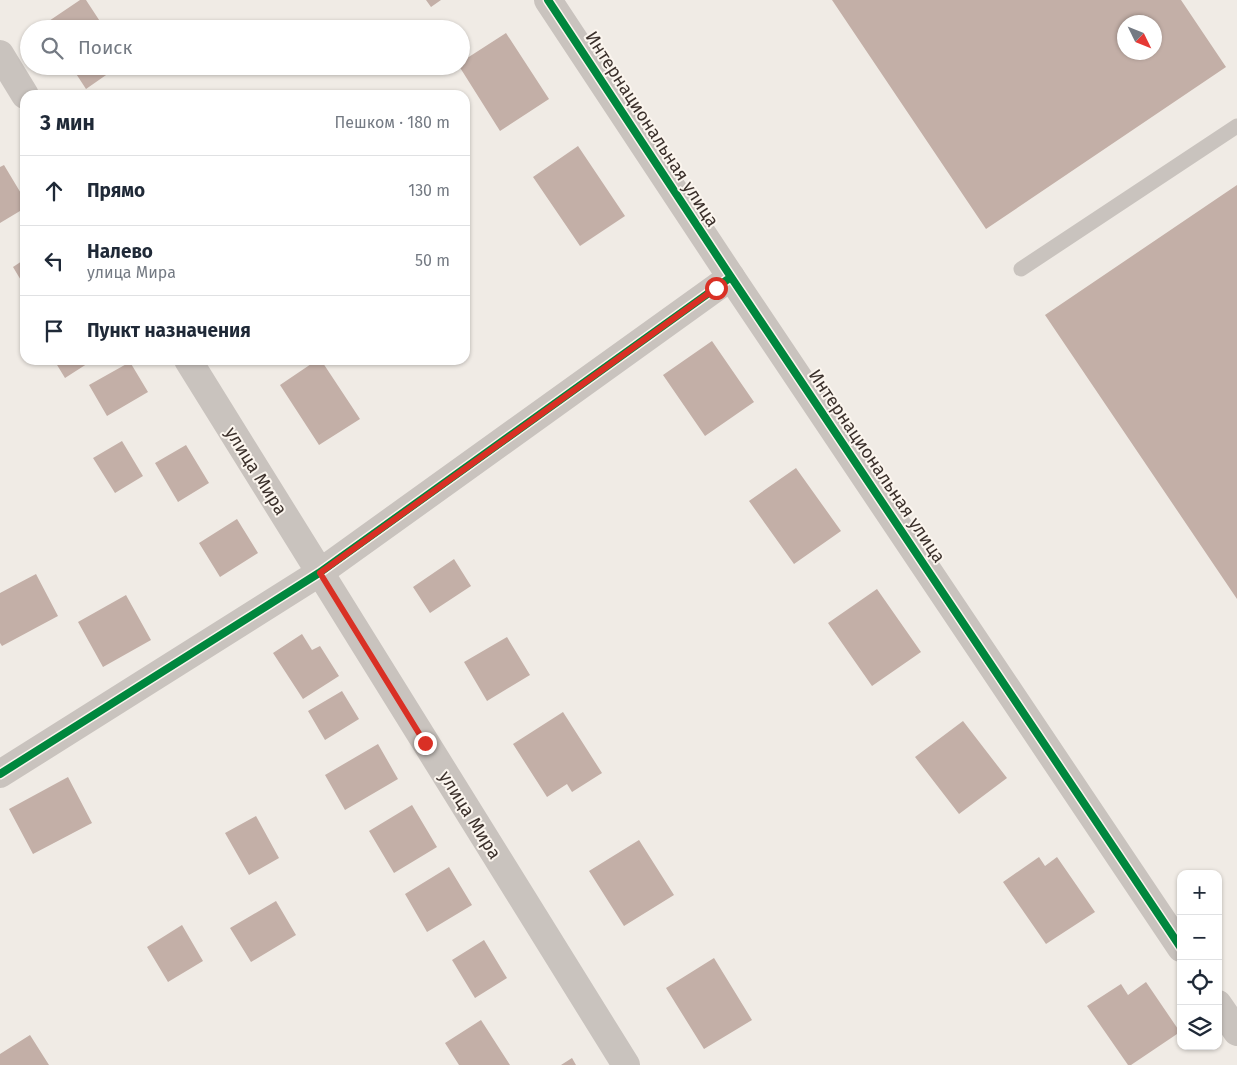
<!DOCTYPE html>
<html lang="ru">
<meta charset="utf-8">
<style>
:root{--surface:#fff;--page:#f2f2f3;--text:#1f2937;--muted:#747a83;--line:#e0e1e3}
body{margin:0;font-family:"Fira Sans",sans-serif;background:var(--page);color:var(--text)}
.controls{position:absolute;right:15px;bottom:15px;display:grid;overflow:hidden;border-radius:10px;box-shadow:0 1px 4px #0004}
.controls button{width:45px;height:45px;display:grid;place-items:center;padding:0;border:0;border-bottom:1px solid var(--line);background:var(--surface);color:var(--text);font:25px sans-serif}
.compass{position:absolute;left:1117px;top:15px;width:45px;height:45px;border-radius:50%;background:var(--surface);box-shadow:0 1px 4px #0004;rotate:133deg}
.stop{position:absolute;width:15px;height:15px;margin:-11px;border:4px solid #d93025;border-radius:50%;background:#fff}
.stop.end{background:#d93025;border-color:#fff;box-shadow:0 1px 5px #0008}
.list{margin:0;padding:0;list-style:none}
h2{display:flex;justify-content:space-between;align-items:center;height:65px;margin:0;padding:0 20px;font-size:21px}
h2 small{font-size:16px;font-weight:400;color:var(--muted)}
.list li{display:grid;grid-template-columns:32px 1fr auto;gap:15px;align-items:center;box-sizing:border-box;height:70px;padding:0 20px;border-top:1px solid var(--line)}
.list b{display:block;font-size:19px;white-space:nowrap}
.list p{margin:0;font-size:16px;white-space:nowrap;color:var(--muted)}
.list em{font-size:16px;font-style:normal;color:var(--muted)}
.icon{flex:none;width:28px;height:28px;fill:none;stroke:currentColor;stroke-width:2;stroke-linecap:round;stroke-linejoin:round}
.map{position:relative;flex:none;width:1237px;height:1065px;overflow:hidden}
.search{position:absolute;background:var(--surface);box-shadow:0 1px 4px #0004;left:20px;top:20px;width:450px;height:55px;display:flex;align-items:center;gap:12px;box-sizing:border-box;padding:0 18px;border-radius:28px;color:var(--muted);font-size:19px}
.panel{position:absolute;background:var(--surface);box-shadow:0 1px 4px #0004;left:20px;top:90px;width:450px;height:275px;border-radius:15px}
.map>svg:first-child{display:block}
</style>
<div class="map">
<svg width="1237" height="1065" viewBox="0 0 1237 1065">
<rect width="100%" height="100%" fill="#f0ebe5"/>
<path fill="#c3afa7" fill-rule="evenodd" d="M80,0H86L105,29H45L43,25Z
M426,0H441L431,7Z
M832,0H1181L1226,67L986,229ZM1124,22H1154V52H1124Z
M506,33L549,99L500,131L459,66H461V62Z
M71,66H119L86,89Z
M578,146L625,216L580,246L533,177Z
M4,165L25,200V208L0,223V167Z
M1237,185V599L1045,315Z
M25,259V287L13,267Z
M712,341L754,402L705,436L663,375Z
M54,360H93L65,378Z
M317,360H321L360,419L319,445L280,385Z
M130,362L148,392L107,416L89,385Z
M122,441L143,476L115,493L93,458Z
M186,445L209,483L178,502L155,463Z
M796,468L841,531L794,564L749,501Z
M237,519L258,553L220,577L199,543Z
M454,559L471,586L430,613L413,587Z
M36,574L58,616L2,646L0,643V593Z
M877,589L921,652L872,686L828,623Z
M126,595L151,640L103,667L78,622Z
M302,634L312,650L320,646L339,676L303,699L273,653Z
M507,637L530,675L487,701L464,662Z
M342,691L359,719L325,740L308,711Z
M563,712L602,773L572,792L567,784L547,797L513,744Z
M963,721L1007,778L959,814L915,757Z
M378,744L398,779L345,810L325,775Z
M68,777L92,823L33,854L9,809Z
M412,805L437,847L394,873L369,831Z
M256,816L279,858L249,875L225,833Z
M639,840L674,895L624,926L589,871Z
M1039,857L1045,866L1057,857L1095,912L1046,944L1003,882Z
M449,867L472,905L427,932L405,894Z
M276,901L296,935L251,962L230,928Z
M182,925L203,961L168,982L147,947Z
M484,940L507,978L475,998L452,960Z
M714,958L752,1020L704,1049L666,988Z
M1146,982L1180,1032L1131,1065H1128L1087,1006L1121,984L1128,995Z
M481,1020L510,1065H459L445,1043Z
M30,1035L49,1065H0V1054Z
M572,1058L576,1065H561Z"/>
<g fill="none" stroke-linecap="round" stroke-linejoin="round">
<path stroke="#c9c3be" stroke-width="15" d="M1021,269L1237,126"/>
<path stroke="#c9c3be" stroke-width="28" d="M0,54L25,95
M188,360L626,1065
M0,774L319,573L731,277"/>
<path stroke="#c9c3be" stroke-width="28" d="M548,0L731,277L1181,948
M1218,1004L1237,1032"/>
<g stroke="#fbf5ee" stroke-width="11">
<path id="cycleway" d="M548,0L731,277L1181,948
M0,774L319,573L731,277"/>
</g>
<use href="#cycleway" stroke="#00873e" stroke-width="8"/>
</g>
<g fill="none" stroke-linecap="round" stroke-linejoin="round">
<path stroke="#d93025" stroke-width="6" d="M425,743L320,573L716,288"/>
</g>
<g text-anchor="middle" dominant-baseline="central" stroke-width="4" stroke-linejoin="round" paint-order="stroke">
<g font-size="18" fill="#3b302b" stroke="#fbf5ee">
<text transform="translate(652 129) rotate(57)">Интернациональная улица</text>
<text transform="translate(877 466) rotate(56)">Интернациональная улица</text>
<text transform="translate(256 471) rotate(58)">улица Мира</text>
<text transform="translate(470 815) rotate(58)">улица Мира</text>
</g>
</g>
</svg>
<div class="controls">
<button>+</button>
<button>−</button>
<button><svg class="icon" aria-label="locate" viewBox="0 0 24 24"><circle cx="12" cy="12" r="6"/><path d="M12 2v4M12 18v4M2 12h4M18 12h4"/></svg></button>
<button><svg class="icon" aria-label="layers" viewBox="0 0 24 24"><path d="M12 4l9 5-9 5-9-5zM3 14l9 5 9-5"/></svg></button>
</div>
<svg class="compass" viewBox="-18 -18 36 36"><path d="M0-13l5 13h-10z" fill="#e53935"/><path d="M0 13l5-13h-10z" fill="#747a83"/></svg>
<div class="stop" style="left:716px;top:288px"></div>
<div class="stop end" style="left:425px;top:743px"></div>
<div class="search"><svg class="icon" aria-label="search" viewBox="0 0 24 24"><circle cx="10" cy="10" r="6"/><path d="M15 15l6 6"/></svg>Поиск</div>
<section class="panel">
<h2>3 мин<small>Пешком · 180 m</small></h2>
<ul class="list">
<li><svg class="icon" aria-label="ahead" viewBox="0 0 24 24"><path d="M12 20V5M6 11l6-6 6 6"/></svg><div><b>Прямо</b></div><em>130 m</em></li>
<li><svg class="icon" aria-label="left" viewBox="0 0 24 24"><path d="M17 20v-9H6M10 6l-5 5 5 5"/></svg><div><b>Налево</b><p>улица Мира</p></div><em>50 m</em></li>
<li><svg class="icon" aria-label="arrive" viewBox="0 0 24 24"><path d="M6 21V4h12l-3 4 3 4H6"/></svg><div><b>Пункт назначения</b></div></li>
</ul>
</section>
</div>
